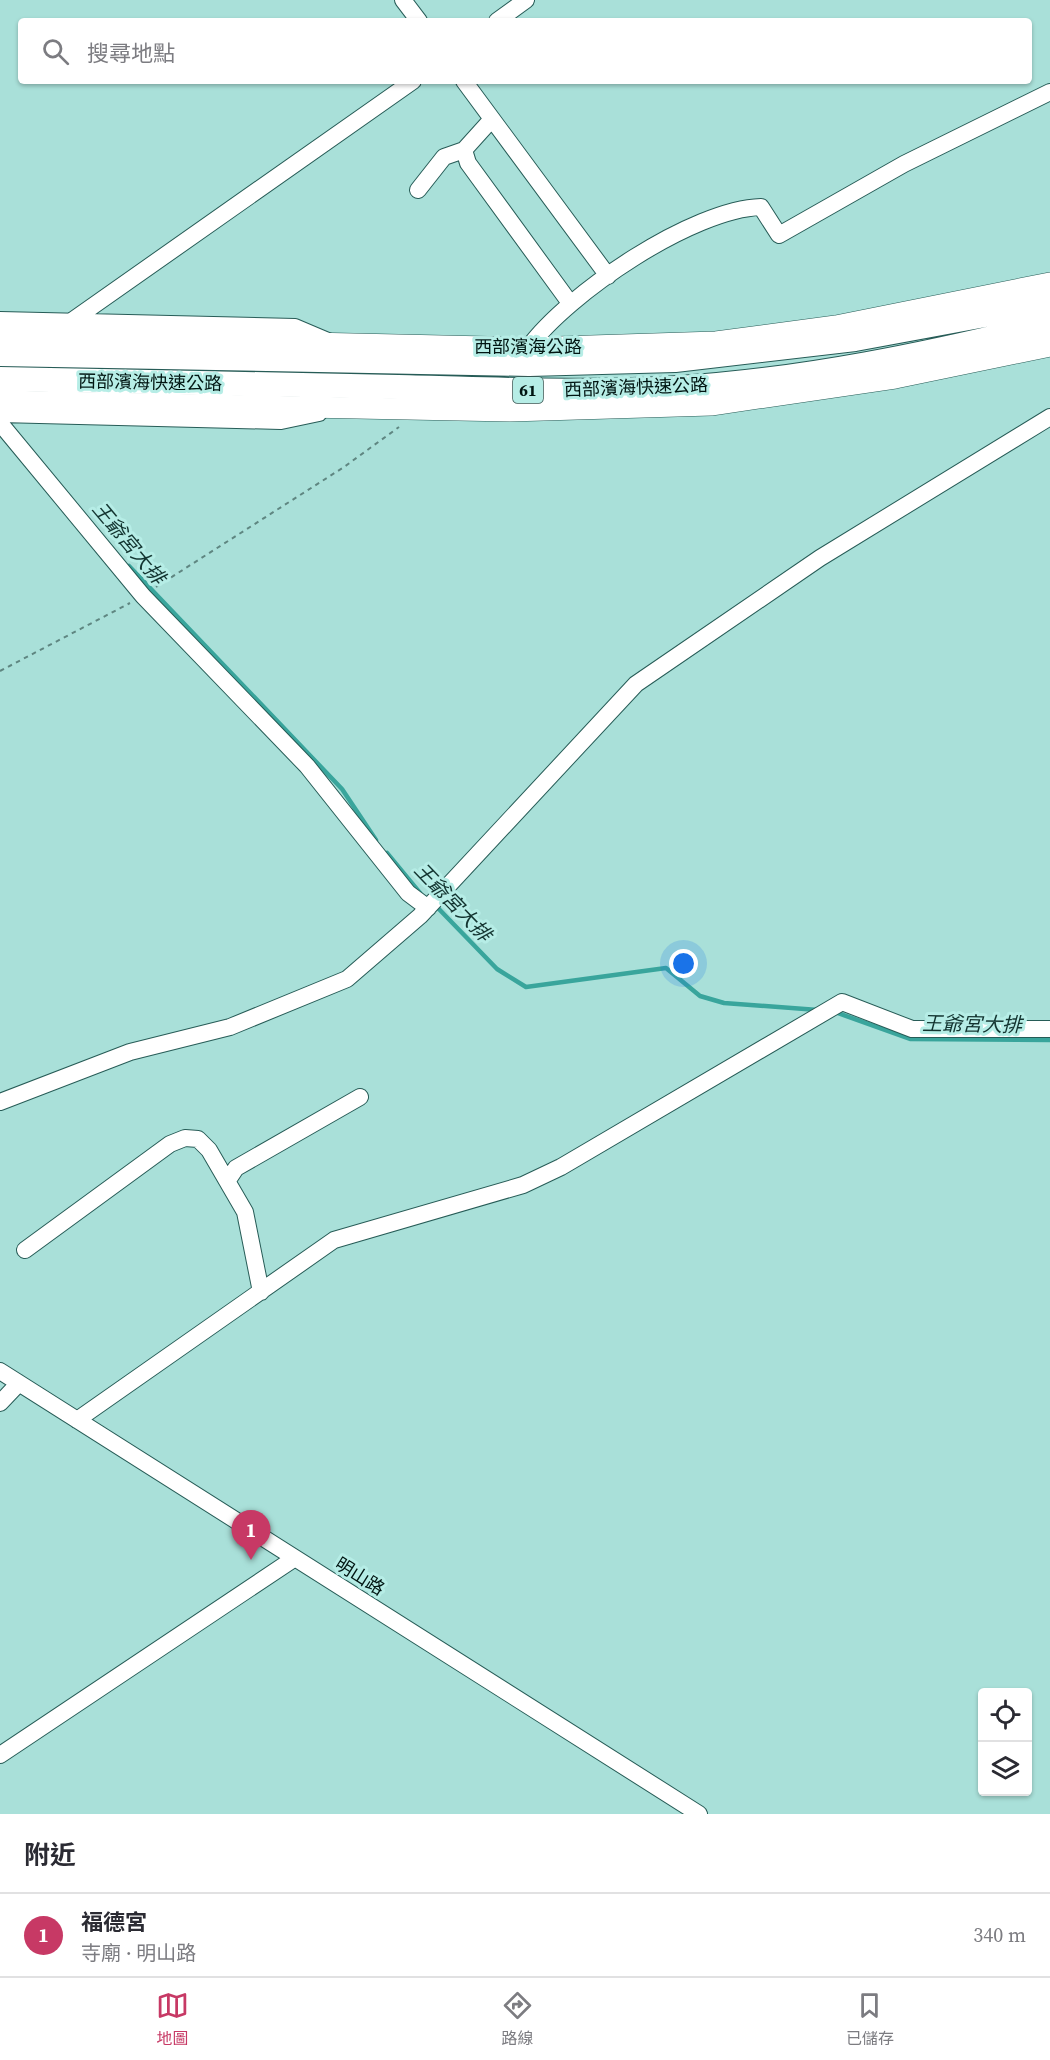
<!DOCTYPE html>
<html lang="zh-TW">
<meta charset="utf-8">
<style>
:root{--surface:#fff;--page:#f2f2f3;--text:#2b2b33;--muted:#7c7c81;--line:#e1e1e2;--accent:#c73965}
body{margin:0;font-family:"Source Serif 4","Noto Sans TC",serif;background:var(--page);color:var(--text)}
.controls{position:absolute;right:18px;bottom:18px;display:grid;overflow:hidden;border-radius:6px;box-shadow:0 2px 4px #0004}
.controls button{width:54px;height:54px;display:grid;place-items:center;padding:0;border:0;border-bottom:2px solid var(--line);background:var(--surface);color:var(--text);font:30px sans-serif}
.you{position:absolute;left:684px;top:964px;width:21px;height:21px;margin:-15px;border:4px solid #fff;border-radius:50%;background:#1a73e8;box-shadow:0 0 0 9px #1a73e833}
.badge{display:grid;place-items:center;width:39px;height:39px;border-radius:50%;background:var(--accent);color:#fff;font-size:20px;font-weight:700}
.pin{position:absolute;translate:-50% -50px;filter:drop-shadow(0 2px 3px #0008)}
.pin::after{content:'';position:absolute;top:32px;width:21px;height:18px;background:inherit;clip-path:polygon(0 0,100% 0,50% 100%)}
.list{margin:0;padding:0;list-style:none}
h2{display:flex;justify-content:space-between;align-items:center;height:78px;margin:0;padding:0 24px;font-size:26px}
h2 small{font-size:20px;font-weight:400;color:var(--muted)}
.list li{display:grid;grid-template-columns:39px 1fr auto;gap:18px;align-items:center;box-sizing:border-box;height:84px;padding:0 24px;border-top:2px solid var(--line)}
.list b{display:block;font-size:22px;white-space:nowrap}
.list p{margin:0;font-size:20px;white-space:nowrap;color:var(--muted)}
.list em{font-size:20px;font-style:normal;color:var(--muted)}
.icon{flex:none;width:33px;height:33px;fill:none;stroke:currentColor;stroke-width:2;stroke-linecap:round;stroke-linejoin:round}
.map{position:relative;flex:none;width:1050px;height:1814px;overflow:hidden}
.search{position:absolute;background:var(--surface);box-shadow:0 2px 4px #0004;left:18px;right:18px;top:18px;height:66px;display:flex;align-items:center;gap:15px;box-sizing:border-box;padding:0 21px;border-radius:6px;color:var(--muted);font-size:22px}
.sheet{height:162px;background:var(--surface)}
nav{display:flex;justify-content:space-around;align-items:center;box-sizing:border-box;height:84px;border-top:2px solid var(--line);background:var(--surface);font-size:16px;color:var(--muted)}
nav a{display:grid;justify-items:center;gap:3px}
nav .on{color:var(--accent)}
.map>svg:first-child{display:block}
</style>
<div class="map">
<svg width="1050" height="1814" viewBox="0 0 1050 1814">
<rect width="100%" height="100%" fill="#a9e0d9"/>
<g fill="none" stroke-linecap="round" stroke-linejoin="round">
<path stroke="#39a59c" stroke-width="4.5" d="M129,566L342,789L376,840
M387,853L420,893
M436,906L497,969L526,987L666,968L700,996L724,1003L818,1010
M835,1012L910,1039L1050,1040"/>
<g stroke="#275c57" stroke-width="18">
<path id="minor" d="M403,0L419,21
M497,21L526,0
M464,81L608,276
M464,150L492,119
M418,190L444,157L464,150L468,163L570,303
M0,320L295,327L328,341
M73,320L413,81
M528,348C568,293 693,209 761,207L779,235L904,164L1050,92
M0,414L281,421L319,413
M0,423L143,596L307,766L408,893L428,908
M0,1102L130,1052L230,1027L347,979L420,916L636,684L820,558L1050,417
M228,1180L236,1168L360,1097
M25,1250L170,1144L185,1138L198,1139L209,1150L245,1212L261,1292
M0,1371L699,1814
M0,1403L19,1383
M77,1420L334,1240L523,1185L561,1167L842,1002L912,1029H1050
M0,1755L295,1558"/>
</g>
<g stroke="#275c57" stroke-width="22">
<path id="major" d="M0,336L528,348L716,342L836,326L1050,283
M0,401L510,411L711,405L895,378L1050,346"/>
</g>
<g stroke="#275c57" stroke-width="26">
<path id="highway" d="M0,354L529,364L675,360L855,339L1050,303
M0,379C133,382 265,384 398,387C491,389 586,394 679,388C804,380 929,354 1050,324"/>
</g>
<path stroke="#5f8681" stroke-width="2" stroke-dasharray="4.5 4.5" stroke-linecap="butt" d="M156,587L344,467L399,427
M0,671L130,603"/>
<use href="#minor" stroke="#fff" stroke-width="16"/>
<use href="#major" stroke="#fff" stroke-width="21"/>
<use href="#highway" stroke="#fff" stroke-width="24"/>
</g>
<g text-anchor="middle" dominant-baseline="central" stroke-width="6" stroke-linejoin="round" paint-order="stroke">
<rect fill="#b6ede6" stroke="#375652" stroke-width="1.5" x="513" y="377" width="30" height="26" rx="4.5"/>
<g font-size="16" font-weight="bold" fill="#011512">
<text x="528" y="390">61</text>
</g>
<g font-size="18" fill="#011512" stroke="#b6ede6">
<text x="528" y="346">西部濱海公路</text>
<text transform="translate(150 382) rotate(1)">西部濱海快速公路</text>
<text transform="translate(636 387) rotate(-2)">西部濱海快速公路</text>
<text transform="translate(360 1576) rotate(32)">明山路</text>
</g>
<g font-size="20" font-style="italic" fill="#133430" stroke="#b6ede6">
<text transform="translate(129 543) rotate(50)">王爺宮大排</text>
<text transform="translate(453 902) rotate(46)">王爺宮大排</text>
<text transform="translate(972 1024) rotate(1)">王爺宮大排</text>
</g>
</g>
</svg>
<div class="controls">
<button><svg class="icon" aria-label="locate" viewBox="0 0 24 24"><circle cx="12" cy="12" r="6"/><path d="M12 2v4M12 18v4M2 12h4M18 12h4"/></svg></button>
<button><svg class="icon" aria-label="layers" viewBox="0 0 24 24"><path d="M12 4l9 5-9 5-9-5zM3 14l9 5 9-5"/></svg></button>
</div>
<div class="you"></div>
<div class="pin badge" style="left:251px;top:1560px">1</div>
<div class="search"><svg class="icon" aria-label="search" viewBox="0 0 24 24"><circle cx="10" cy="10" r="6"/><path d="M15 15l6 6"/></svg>搜尋地點</div>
</div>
<section class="sheet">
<h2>附近<small></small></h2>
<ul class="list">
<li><span class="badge">1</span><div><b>福德宮</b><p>寺廟 · 明山路</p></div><em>340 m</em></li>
</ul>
</section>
<nav>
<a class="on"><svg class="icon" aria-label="map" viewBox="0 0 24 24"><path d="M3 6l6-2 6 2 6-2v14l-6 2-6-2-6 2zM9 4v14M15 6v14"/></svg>地圖</a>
<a><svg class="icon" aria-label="directions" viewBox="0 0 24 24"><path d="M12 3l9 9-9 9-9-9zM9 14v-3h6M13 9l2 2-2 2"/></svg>路線</a>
<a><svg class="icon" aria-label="saved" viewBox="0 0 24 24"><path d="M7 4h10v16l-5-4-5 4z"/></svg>已儲存</a>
</nav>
